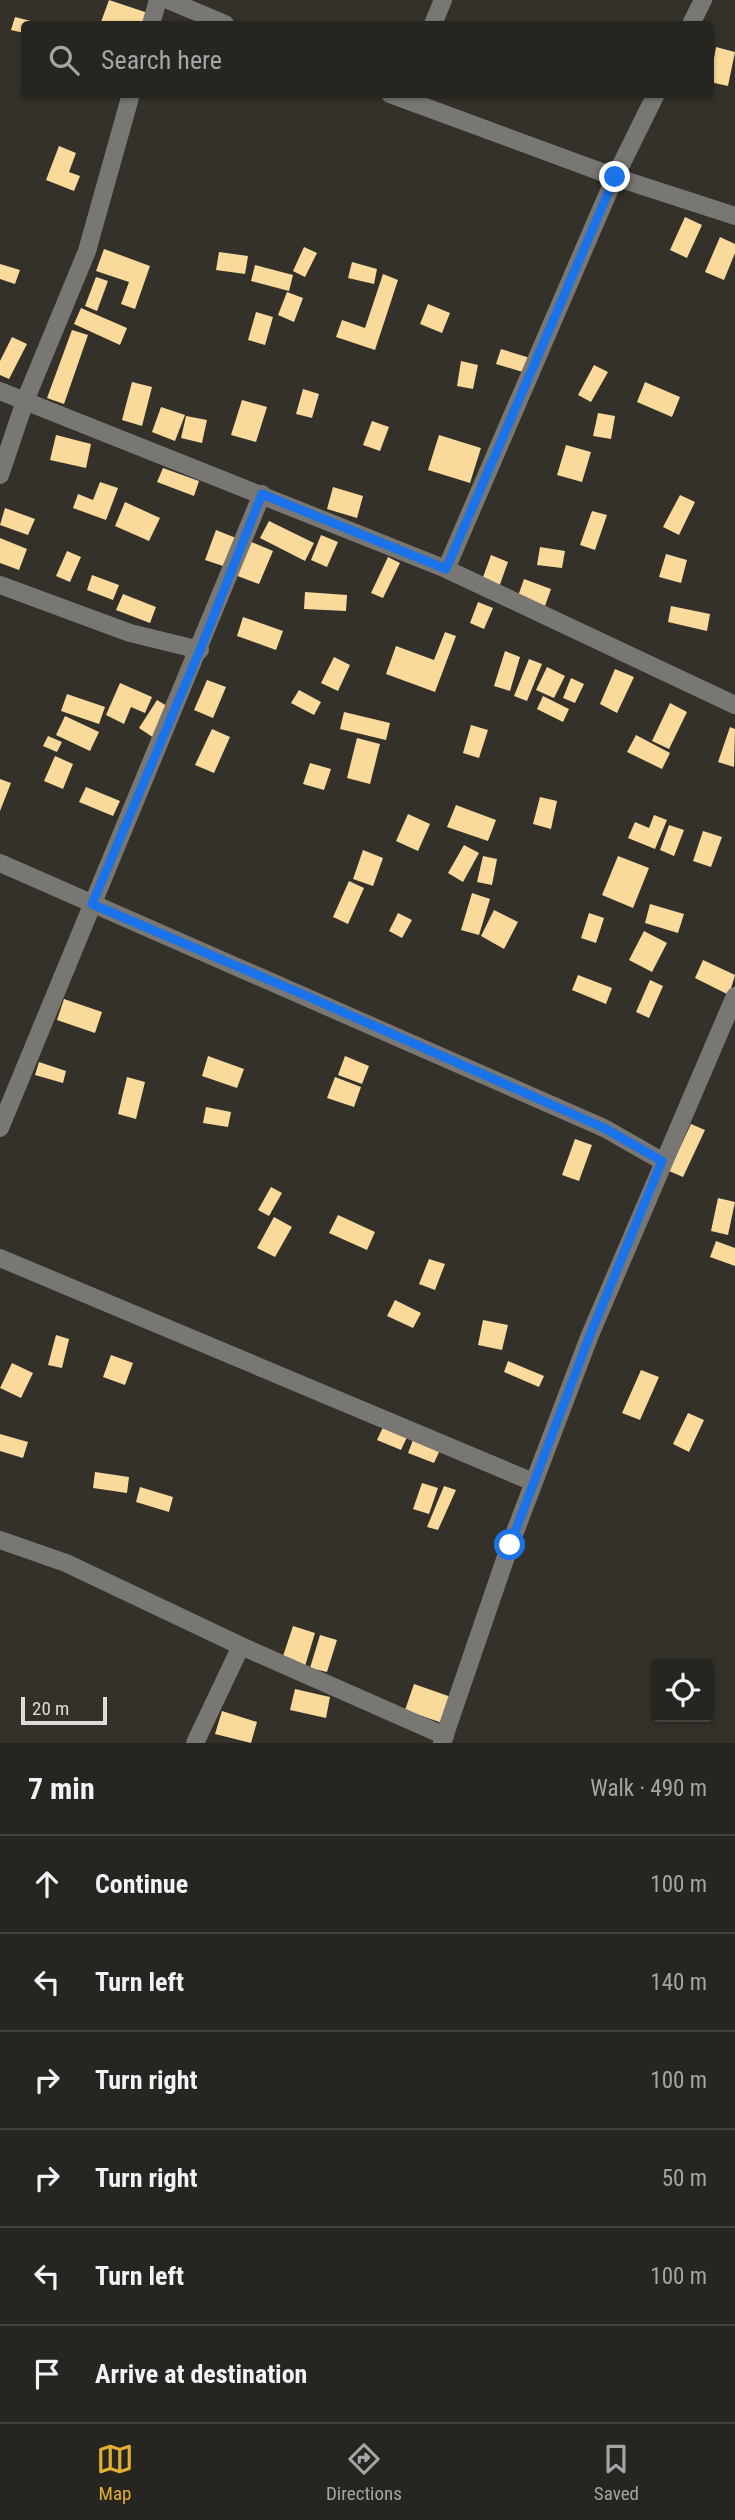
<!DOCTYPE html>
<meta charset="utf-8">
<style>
:root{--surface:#272520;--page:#2f2d29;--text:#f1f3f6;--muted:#a4a5a5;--line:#43423e;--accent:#e2ae34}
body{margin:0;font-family:"Roboto Condensed",sans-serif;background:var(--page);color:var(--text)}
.controls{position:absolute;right:21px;bottom:21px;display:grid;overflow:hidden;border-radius:7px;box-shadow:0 2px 5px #0004}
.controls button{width:63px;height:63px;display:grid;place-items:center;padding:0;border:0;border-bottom:2px solid var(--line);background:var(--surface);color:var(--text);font:35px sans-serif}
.scale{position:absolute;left:21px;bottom:18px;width:86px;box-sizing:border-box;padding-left:7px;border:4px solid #dedcd8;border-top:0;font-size:19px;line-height:24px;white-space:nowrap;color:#dedcd8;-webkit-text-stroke:5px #34312a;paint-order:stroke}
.stop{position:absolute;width:21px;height:21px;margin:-16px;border:5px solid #1a73e8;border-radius:50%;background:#fff}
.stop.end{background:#1a73e8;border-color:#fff;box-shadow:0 2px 7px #0008}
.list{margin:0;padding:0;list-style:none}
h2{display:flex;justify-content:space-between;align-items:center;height:91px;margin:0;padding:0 28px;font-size:30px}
h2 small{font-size:23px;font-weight:400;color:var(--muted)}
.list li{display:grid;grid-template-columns:46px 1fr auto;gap:21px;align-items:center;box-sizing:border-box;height:98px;padding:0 28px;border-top:2px solid var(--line)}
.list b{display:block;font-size:26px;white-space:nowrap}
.list em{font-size:23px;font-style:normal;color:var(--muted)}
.icon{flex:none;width:38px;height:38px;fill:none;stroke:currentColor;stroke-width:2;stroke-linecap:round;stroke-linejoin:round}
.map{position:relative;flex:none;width:735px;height:1743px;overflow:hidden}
.search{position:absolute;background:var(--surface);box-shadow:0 2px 5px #0004;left:21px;right:21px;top:21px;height:77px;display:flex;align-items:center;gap:18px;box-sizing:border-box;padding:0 24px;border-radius:7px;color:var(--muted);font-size:26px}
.sheet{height:679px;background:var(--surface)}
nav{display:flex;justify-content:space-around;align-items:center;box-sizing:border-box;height:98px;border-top:2px solid var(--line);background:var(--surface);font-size:19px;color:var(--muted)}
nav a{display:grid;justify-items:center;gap:4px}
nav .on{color:var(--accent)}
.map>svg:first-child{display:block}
</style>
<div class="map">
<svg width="735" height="1743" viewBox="0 0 735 1743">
<rect width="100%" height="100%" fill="#34312a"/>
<path fill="#fada9a" d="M109,0L148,13L143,24L101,22Z
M15,17L43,24H24V33L11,30Z
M716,47L735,52L728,86L710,82Z
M59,146L76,153L69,172L80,176L74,191L46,180Z
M685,217L702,225L687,258L670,250Z
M720,237L735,244V253L724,280L705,272Z
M304,247L317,253L305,277L293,271Z
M104,249L150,266L135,309L121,304L129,282L96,271Z
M219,252L248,256L245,274L216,270Z
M352,262L377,269L374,284L348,278Z
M0,264L20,270L15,284L0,279Z
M255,265L293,275L289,291L251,281Z
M383,274L398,280L375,350L336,337L342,320L365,328Z
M96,277L108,281L97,311L85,306Z
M287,292L303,298L294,322L278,315Z
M428,304L450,313L442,333L420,324Z
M81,308L127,328L120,345L74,324Z
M256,312L273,317L265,345L248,340Z
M72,330L88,335L64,404L47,398Z
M12,337L27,344L9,379L0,375V361Z
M501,349L530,358L526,373L496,364Z
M461,361L478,365L473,389L457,386Z
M594,365L608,372L591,402L578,395Z
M132,382L152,387L142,426L122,420Z
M645,382L680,397L672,417L637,402Z
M303,389L319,394L312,418L296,414Z
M242,400L267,407L256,442L231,435Z
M161,407L185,415L175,441L152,432Z
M598,413L615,416L611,439L593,436Z
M186,416L207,420L202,443L181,438Z
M372,421L389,427L380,451L363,445Z
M56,435L91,444L86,468L50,460Z
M439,435L481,448L470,483L428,470Z
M566,445L591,452L582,482L557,475Z
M163,468L199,481L194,496L157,482Z
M100,482L118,488L106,520L73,508L78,494L93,500Z
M333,487L363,496L357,518L327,509Z
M680,495L695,502L679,535L663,527Z
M125,502L160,518L149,541L115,526Z
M5,508L35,519L28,535L0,525Z
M592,511L607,515L595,550L580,545Z
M269,521L314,543L305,561L260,538Z
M216,530L236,538L226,567L205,560Z
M321,535L338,542L327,567L311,560Z
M0,538L27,549L19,570L0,563Z
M249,541L273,551L259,584L235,575Z
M540,547L565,551L562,568L537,565Z
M67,551L81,557L70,582L56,576Z
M666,554L687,560L681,583L659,577Z
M491,555L508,562L499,587L482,580Z
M388,557L400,563L383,598L371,593Z
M92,575L119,585L113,600L87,590Z
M524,579L551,589L545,606L518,596Z
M305,592L347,595L346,611L304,609Z
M123,594L156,607L150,623L116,610Z
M478,602L493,608L484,629L470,623Z
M671,606L710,614L707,631L668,622Z
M243,617L283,631L276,650L237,636Z
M445,632L456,636L435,692L386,674L396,646L434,660Z
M505,651L520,657L510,691L494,686Z
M334,657L350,665L338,691L321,683Z
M529,659L542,664L527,701L514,696Z
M547,667L565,676L554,698L536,690Z
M615,669L634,677L617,713L600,704Z
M571,678L584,684L575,703L563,698Z
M207,680L226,687L213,718L194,710Z
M120,683L152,697L145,713L131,707L124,724L106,715Z
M299,690L321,702L314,715L291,703Z
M67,694L105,707L99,724L61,711Z
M543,696L569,709L563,722L537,709Z
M157,700L172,709L154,738L139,728Z
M670,703L687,712L669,749L652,741Z
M344,712L390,723L386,740L340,729Z
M65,716L99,732L90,751L56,735Z
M471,725L488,730L479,758L463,753Z
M730,727L735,729L734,767L718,762Z
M212,729L230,737L214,773L195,765Z
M636,735L670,753L662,769L627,752Z
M48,736L62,742L57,752L43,746Z
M357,738L380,744L370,784L347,778Z
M55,756L73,764L63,789L44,781Z
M310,763L331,769L324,790L303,784Z
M0,779L11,783L0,811Z
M86,787L120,801L113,816L79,802Z
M540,797L557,801L551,829L533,824Z
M456,805L496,820L488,841L447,827Z
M408,814L430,824L418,851L396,841Z
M654,815L667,820L655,849L628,838L635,822L649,828Z
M669,825L684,830L674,856L660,850Z
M703,831L722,837L711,867L693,861Z
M464,845L479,853L463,882L448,873Z
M363,850L383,858L373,886L353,879Z
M483,856L497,859L492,885L477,882Z
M618,856L649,868L633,908L602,895Z
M349,881L364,888L348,924L333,917Z
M472,893L490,899L479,935L461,930Z
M650,904L684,914L678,933L645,923Z
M494,910L518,922L504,949L481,936Z
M398,913L412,920L402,938L389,931Z
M589,913L604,918L596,943L581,938Z
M644,931L667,943L652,972L629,960Z
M703,960L735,975L729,995L695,978Z
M578,975L612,988L606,1004L572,990Z
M650,980L663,986L649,1018L636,1012Z
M64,999L102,1012L95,1033L57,1020Z
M208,1056L244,1069L237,1088L202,1076Z
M345,1056L369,1066L362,1084L338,1075Z
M39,1062L66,1071L63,1083L35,1075Z
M127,1077L145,1082L136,1119L118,1114Z
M335,1077L361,1087L354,1107L327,1098Z
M206,1107L231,1112L228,1127L203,1123Z
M691,1124L705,1130L683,1177L669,1171Z
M575,1139L592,1145L579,1181L562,1175Z
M271,1187L282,1193L269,1216L258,1210Z
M718,1198L735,1202L728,1235L711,1231Z
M338,1215L375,1232L367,1250L329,1233Z
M274,1217L292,1227L275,1257L257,1248Z
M716,1241L735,1248V1266L710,1257Z
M429,1259L445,1264L435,1290L419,1284Z
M395,1300L421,1313L413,1328L387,1316Z
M483,1320L508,1325L502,1350L478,1345Z
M56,1335L69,1339L62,1368L48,1365Z
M111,1355L133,1363L125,1385L103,1377Z
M508,1361L544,1376L539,1387L504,1372Z
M12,1363L33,1373L21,1398L0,1388Z
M641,1370L659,1377L640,1420L622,1413Z
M688,1413L704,1420L689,1452L673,1444Z
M384,1425L408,1435L401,1450L377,1440Z
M0,1434L28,1442L23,1458L0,1451Z
M413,1440L440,1450L434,1463L408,1453Z
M95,1472L129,1477L127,1493L93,1488Z
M422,1483L438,1488L429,1514L413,1509Z
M444,1486L456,1490L438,1530L427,1527Z
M140,1487L173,1497L169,1512L136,1502Z
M293,1626L315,1633L305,1666L282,1659Z
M320,1635L337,1640L327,1672L310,1668Z
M414,1684L454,1698L445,1724L405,1710Z
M295,1689L330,1697L326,1718L290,1710Z
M222,1711L257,1722L251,1743L215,1734Z"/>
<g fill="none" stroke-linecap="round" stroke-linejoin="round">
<path stroke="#797774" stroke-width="18" d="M168,0L225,24
M151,24L158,0
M433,24L443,0
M691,24L703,0
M390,94L615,177L735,216
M0,391L446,569L735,705
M0,475L25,401L87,251L131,94
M446,569L615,177L656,94
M0,585L130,633L200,650
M0,863L604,1128L662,1161
M0,1128L262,494
M0,1258L533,1482
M0,1540L66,1563L241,1646L195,1743
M241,1646L445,1736
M442,1743L510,1545L590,1335L735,996"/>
</g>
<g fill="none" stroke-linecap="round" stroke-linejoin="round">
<path stroke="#1a73e8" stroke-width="9" d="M510,1545L590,1335L662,1161L604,1128L309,997L92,904L200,650L262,494L446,569L615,177"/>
</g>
</svg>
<div class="controls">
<button><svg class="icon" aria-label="locate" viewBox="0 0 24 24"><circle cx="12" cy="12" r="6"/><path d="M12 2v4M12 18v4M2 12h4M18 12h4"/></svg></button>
</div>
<div class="scale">20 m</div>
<div class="stop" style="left:510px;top:1545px"></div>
<div class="stop end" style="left:615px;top:177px"></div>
<div class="search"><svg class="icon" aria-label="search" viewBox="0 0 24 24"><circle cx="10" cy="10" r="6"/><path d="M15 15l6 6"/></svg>Search here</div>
</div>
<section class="sheet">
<h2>7 min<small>Walk · 490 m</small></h2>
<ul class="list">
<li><svg class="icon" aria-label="ahead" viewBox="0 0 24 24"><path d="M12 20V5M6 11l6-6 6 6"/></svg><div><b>Continue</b></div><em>100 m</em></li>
<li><svg class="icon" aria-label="left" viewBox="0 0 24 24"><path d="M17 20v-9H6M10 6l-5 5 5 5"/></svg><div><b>Turn left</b></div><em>140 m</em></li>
<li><svg class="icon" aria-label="right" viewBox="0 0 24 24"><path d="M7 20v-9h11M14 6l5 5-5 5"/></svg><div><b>Turn right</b></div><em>100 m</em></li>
<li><svg class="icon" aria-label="right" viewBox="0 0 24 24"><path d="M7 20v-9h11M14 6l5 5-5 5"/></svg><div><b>Turn right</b></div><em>50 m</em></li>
<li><svg class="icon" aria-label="left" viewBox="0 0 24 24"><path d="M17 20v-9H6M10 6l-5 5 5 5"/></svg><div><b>Turn left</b></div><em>100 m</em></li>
<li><svg class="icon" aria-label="arrive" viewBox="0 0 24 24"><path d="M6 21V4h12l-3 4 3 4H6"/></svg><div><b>Arrive at destination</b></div></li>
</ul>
</section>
<nav>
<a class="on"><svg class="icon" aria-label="map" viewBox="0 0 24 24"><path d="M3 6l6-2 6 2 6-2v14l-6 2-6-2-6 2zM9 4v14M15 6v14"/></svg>Map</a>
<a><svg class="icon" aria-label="directions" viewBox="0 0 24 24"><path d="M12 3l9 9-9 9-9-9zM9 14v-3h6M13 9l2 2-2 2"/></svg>Directions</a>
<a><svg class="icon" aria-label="saved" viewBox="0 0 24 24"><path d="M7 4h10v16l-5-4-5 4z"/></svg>Saved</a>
</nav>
